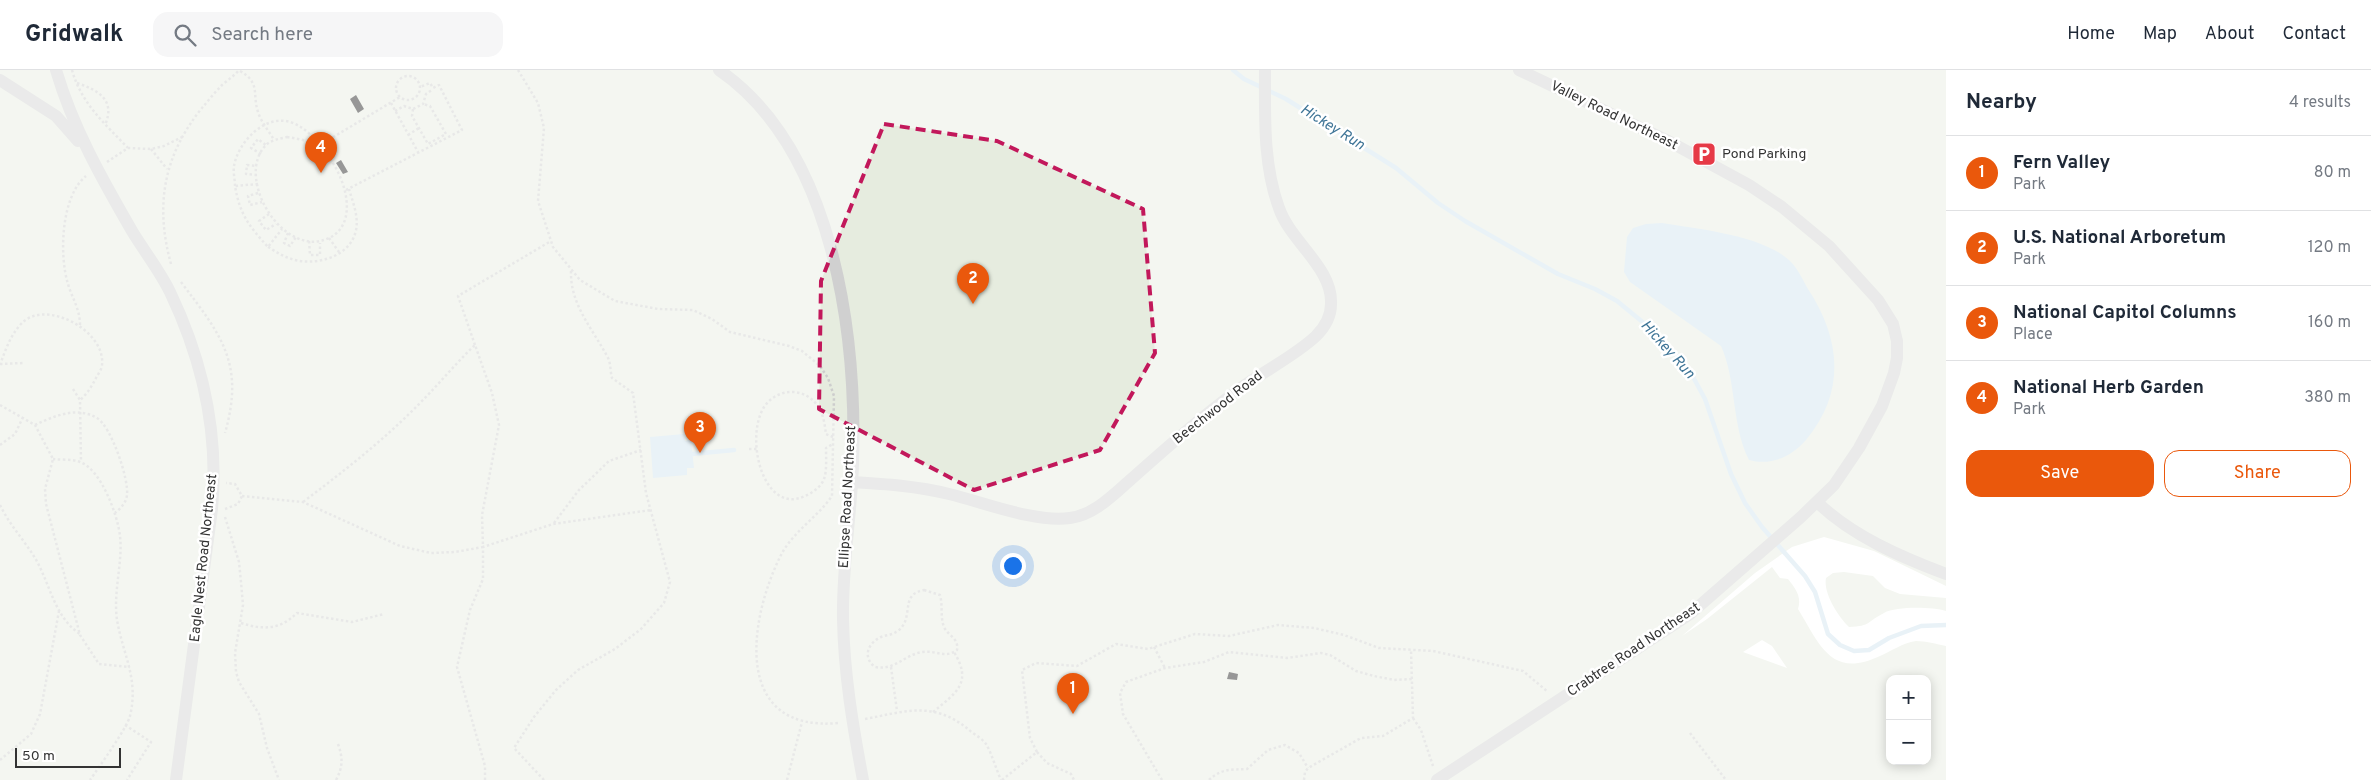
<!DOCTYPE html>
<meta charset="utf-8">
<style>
:root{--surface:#fff;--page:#f6f6f7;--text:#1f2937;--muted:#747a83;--line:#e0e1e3;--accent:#ea580c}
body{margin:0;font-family:Overpass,sans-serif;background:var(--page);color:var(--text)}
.controls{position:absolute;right:15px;bottom:15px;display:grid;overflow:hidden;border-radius:10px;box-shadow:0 2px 12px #0003}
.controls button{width:45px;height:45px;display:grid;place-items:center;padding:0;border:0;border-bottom:1px solid var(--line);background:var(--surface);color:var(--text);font:25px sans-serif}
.scale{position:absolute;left:15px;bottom:12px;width:106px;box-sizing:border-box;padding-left:5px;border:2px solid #333;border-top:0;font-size:14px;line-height:18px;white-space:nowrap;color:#333;-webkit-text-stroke:4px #fff;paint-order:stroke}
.you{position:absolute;left:1012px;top:495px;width:18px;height:18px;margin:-12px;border:4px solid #fff;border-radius:50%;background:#1a73e8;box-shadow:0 0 0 8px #1a73e833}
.badge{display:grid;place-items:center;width:32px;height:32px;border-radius:50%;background:var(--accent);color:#fff;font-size:16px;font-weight:700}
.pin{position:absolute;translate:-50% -41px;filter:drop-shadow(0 1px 2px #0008)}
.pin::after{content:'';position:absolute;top:26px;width:18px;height:15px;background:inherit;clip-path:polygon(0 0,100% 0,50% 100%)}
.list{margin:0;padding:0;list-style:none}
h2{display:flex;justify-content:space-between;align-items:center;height:65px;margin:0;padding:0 20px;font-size:21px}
h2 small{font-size:16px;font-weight:400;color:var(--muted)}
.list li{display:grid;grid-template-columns:32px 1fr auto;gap:15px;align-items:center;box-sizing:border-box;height:75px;padding:0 20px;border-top:1px solid var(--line)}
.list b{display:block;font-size:19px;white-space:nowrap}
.list p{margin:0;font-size:16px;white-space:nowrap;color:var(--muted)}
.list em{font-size:16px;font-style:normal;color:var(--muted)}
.actions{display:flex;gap:10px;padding:15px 20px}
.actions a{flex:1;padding:11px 0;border:1px solid var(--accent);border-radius:15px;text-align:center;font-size:18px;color:var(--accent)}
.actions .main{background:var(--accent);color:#fff}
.icon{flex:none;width:28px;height:28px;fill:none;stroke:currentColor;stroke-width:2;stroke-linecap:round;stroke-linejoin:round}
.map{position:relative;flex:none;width:1946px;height:710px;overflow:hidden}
header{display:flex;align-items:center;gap:30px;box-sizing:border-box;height:70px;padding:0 25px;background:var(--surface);border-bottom:1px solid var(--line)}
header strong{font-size:24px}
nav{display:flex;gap:28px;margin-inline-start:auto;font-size:18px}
.search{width:350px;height:45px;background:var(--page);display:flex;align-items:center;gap:12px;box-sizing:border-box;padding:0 18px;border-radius:15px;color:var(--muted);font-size:19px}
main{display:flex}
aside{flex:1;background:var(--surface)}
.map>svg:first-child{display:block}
</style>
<header>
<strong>Gridwalk</strong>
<div class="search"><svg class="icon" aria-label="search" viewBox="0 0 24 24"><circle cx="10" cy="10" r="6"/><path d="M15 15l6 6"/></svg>Search here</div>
<nav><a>Home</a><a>Map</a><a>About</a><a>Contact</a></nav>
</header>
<main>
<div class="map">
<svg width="1946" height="710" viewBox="0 0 1946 710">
<rect width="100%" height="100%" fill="#fff"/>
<path fill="#e6ecdf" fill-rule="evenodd" d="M0,0H1946V516L1874,481L1824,467L1792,477L1755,503L1682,566L1707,549L1772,497L1780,508L1788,509C1795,518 1802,526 1798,539C1820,575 1831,609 1880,586C1892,581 1902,573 1916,571C1925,571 1937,574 1946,576V710H0ZM1762,570L1772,576L1787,598L1743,582ZM1890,609H1927V691H1890Z
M1844,502L1873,506L1885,518L1900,524L1946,528V541C1932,537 1897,536 1884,543C1866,552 1872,556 1849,557C1838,546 1823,523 1826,508L1833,503Z"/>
<path fill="#cfe2ee" d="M1662,153C1698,159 1761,165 1789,190C1797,197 1803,210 1808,219C1841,269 1846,322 1806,370C1791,387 1771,396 1749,390C1731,354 1737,312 1721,276L1630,212L1624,202L1627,167L1633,158L1646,154Z
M684,364L685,371L691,370L694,398H687V405L653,408L650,367Z"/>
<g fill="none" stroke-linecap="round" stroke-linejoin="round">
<path stroke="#cfe2ee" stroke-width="4.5" d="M1233,0L1244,9L1286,29L1396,98L1438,133L1465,151L1558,204L1595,219L1617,231L1645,254L1672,280L1692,305L1705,329L1731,404L1745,433L1762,457L1805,506L1815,522L1828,564L1840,575L1854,581L1869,580L1889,568L1921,556L1946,555
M692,384L734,380"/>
</g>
<path fill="#1a1a1a" d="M356,25L364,39L358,43L350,29Z
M341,90L348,102L343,104L336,93Z
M1229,602L1238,604L1237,610L1227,609Z"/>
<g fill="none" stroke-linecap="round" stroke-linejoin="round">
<path stroke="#cdcdcd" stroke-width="2.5" stroke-dasharray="2.5 2.5" stroke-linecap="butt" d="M72,0C81,33 105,54 128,78
M518,0L538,33L544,58L538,131L553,177L580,210L615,231L658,239L693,240L712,249L730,262L789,276L802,281L820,296L828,308L834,326L832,426C817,448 792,462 780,487C748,552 733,663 839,653
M240,1C261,13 252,24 258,42C261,52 269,61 274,70
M396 18a12 12 0 1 1 24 0a12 12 0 1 1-24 0Z
M77,13C98,20 116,30 105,55
M391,33L418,82
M413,39L412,46L428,74L446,64L430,36L423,34
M395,41L404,36L413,39L423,34L426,24L433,19
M408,65L419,58
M287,67C298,69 309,70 319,77C342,95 363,152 329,168C283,190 234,107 266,75C271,70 279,69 287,67Z
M320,75L400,27
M151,79L167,99
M261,84L251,78L258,69L266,75
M107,92L128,78L151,79L164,76L182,67
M257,105L246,104L247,95L257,96
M258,114L235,116C240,145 249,156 268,177L282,159
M235,116C235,110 233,102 234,96C238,72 266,42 293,53C305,58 312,66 321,75
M346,120L462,60L439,15L433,18L430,13L420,17
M258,123L248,126L250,135L262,132
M269,144L259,151L266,160L276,154
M288,163L284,173L290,176L296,167
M329,168L339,182
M309,171L310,185H320V173
M268,177C275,181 282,186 289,188C311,197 347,189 355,164C360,149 353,133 349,119
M171,194C155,136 163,86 202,38C208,31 215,22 222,15C228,10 235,5 239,0
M181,212C221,265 245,293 225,363
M80,255C80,239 72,228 68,214C59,185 61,126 86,106
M475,275L458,226L551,171
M0,294L23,293
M0,295C5,281 10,266 21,254C44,228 106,260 102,295C102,299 98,304 96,308C92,316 87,324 80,330
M73,319L80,330L81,392
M0,335L35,355L53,389L45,419L46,434L80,565L99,594L130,597
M35,355C54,346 77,336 97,348C111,356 129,409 127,425C126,433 121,438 115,443
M833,367L826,364C825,357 824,348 821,342C811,319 784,316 768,332C742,359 761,447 805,426C812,423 821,417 824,409C827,401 826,387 826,378L833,374
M0,375L15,364L23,347
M749,379H757
M53,389C61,390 72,389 80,392C101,399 118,446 120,466C123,493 113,521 117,550C123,585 139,609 130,646C127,658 99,697 90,710
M242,426L303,432L400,476L431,483L455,482L483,477L482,445L499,355L492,323L475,275C456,293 439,314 420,333C384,370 344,401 303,432
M0,435C9,454 24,470 35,488C50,513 54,547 80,564
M225,439L238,434L242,426L235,414L226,413
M225,447L239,492L241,512L243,535L235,583L236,602L239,612L259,644L267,678L279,710
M554,453L579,420L609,391L641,380
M924,520L940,525C943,535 940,547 944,557C948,566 959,568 957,580C945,589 936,580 923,582C905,584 895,601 875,597C862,587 868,573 881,567C886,565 892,565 896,562C899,561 902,557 904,554C911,539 903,524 924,520Z
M241,553C263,560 280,560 297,543L352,552L384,544
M1154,577L1165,598
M891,597L897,641
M933,642C956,623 973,613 954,582
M1413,648L1421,660L1433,696
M865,649C904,642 932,630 968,659C973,664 982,668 986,674C992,684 996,699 1001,710
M125,655L151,672L127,710
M1690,663L1726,710
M1037,682L1047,693L1071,704L1074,710
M0,690L31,664L40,644L59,541
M336,710C343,697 343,688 338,674
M485,710V696L457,597L470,540L483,509V477L553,454L651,440
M544,710L514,678L534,647L556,620L578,600L615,579L641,559L664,533L670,512L646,423L633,323L612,308C610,301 611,292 607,286C592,258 570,234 571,201
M787,710L802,652
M1002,710L1037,682L1030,668L1022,600L1036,593L1077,596L1116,574L1148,579L1195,564L1229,566L1278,555L1314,558L1344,565L1379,578L1433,581L1523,601L1548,622
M1162,710L1123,644L1120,623L1126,612L1165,598L1204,592L1229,582L1287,588L1321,583L1330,585L1356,601L1374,606L1394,610L1412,609
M1209,710C1222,698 1231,700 1247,699L1268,680L1285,675L1299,683L1308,698
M1304,710L1305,702L1308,698L1361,668L1383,666L1413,648L1411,580"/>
<path stroke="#d0d0d0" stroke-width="12" d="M56,0C73,58 102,109 132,161C144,181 160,201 170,222C203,291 219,363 212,439L176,710
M719,0C835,80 857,266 853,395C851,447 842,498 843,549C844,604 853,657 863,710
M0,10L56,46L78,71
M852,412C885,414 917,416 949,424C983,432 1035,453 1070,448C1093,445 1111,427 1128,412C1164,380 1200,348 1238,320C1262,302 1295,286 1316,266C1325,257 1331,246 1331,234C1333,198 1290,171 1279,138C1263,95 1265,46 1265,0
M1817,432C1852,466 1901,487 1946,504
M1437,710L1690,544L1801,447L1834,415L1859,378L1882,336L1894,303L1897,288V271L1893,254L1878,230L1829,176L1782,137L1749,115L1670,72L1519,0"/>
</g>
<path d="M0 0H1946V710H0ZM884,54L997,71L1143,139L1155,283L1100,380L974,420L819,339L821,211Z" fill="#fff" fill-opacity=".55" fill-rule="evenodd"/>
<path fill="none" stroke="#c2185b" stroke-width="4" stroke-dasharray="10 6" stroke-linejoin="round" d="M884,54L997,71L1143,139L1155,283L1100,380L974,420L819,339L821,211Z"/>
<defs>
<g id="parking-square" transform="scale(1.25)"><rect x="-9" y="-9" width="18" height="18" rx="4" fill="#e63946" stroke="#fff"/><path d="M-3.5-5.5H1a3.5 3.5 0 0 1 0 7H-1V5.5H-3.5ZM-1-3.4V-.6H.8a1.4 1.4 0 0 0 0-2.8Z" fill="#fff"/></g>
</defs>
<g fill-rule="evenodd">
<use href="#parking-square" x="1704" y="84"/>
</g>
<g text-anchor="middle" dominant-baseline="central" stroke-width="5" stroke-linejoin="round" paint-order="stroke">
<g font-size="14" fill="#333" stroke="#fff">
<text transform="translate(1614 46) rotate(26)">Valley Road Northeast</text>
<text transform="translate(1218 338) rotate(-38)">Beechwood Road</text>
<text transform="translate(848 427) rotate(-87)">Ellipse Road Northeast</text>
<text transform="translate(204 488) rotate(-84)">Eagle Nest Road Northeast</text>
<text transform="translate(1634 580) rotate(-34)">Crabtree Road Northeast</text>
</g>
<g font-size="14" fill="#333" stroke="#fff" text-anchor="start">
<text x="1722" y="84">Pond Parking</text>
</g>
<g font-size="15" font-style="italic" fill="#3f7597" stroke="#fff">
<text transform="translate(1332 58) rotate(32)">Hickey Run</text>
<text transform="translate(1667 280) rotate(48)">Hickey Run</text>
</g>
</g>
</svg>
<div class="controls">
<button>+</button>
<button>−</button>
</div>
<div class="scale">50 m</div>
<div class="you"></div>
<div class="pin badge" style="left:1073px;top:644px">1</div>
<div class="pin badge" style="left:973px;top:234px">2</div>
<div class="pin badge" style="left:700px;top:383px">3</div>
<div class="pin badge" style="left:321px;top:103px">4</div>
</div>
<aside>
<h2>Nearby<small>4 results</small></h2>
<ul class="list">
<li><span class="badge">1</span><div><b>Fern Valley</b><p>Park</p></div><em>80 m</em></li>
<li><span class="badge">2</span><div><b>U.S. National Arboretum</b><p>Park</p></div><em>120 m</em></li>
<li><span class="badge">3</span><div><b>National Capitol Columns</b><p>Place</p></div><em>160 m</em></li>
<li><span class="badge">4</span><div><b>National Herb Garden</b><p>Park</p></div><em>380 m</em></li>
</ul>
<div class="actions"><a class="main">Save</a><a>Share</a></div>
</aside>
</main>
